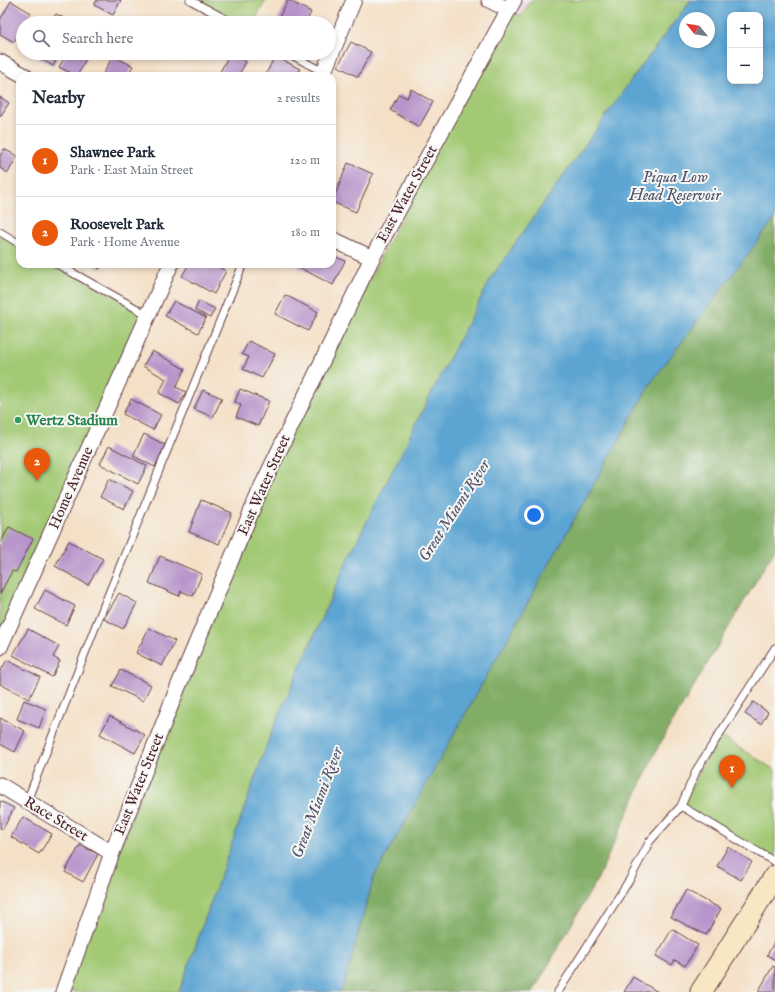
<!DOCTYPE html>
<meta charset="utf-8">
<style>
:root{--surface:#fff;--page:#f2f2f3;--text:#1f2937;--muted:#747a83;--line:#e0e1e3;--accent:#ea580c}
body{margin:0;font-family:"IM FELL English",serif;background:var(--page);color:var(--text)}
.controls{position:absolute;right:12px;top:12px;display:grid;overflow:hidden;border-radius:8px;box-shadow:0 2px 6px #0003}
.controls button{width:36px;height:36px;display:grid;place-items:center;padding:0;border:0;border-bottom:1px solid var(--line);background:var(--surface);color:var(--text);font:20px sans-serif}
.compass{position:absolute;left:679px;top:12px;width:36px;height:36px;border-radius:50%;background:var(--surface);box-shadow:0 2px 6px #0003;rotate:300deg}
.you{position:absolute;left:534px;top:515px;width:14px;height:14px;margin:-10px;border:3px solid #fff;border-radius:50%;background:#1a73e8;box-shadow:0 0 0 6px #1a73e833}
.badge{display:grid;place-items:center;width:26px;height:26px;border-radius:50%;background:var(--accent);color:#fff;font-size:13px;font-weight:700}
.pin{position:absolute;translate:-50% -33px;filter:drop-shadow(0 1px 2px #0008)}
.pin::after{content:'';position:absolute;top:21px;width:14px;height:12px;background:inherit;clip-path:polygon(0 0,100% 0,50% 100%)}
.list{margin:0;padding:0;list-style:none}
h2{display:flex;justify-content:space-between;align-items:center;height:52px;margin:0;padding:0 16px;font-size:17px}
h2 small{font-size:13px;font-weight:400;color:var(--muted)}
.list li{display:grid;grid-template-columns:26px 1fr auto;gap:12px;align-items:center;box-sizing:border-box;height:72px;padding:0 16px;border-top:1px solid var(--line)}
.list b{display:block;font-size:15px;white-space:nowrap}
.list p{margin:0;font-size:13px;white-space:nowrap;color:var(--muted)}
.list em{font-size:13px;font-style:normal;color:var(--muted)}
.icon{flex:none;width:22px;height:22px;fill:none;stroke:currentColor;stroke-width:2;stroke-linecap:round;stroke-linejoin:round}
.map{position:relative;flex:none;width:775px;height:992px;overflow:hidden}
.search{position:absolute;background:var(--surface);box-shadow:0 2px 6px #0003;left:16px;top:16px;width:320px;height:44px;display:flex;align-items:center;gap:10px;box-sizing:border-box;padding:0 14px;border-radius:22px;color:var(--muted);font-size:15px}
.panel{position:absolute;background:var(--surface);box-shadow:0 2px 6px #0003;left:16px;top:72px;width:320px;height:196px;border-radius:12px}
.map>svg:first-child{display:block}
</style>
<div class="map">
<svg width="775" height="992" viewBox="0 0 775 992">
<rect width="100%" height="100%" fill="#f6f6f2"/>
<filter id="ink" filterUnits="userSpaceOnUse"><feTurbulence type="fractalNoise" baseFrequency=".025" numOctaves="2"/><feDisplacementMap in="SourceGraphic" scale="8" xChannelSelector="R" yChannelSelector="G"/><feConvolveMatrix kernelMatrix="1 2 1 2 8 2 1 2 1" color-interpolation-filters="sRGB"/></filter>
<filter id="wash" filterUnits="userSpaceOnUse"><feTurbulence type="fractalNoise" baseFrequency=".012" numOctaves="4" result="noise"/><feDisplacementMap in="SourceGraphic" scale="16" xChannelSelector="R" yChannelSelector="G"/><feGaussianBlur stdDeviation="0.9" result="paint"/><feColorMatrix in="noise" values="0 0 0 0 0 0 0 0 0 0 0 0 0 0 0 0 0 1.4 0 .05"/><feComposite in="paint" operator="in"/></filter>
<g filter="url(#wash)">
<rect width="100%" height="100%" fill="#f4e0c6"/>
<path fill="#efd0e5" d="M489,0H531L521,16Z"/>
<path fill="#a3c974" stroke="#767450" d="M190,0H266L253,23H233Z
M531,0H691L634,76L493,275L437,382L346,563L271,733L179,992H63L262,486L509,10L521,16Z
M0,232L20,244V264H57L148,315L0,647Z
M719,735L775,770V862L681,806Z"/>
<path fill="#82ad66" stroke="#666648" d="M775,218V549L658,747L598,878L533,992H340L344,984L374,877L650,384Z"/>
<path fill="#5ca4d2" stroke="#53627e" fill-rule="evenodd" d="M691,0H775V218L650,384L374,877L344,984L340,992H179L271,733L346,563L437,382L493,275L634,76ZM730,15H760V81H730ZM685,18H709V42H685Z"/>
<g id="blocks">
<path fill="#b795cb" d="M97,0H121L113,15L94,5Z
M288,0L311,12L306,23H276Z
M11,1L31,13L25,23H23V27L14,42L0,34V20Z
M56,14L73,23H51Z
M351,42L371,52L358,77L338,66Z
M35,53H60L53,66L34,55Z
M67,53H89L77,76L59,67Z
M230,53L246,62L238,76H226L220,72Z
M113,56L133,66L127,76H102Z
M275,56L300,69L296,76H265Z
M411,89L433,102L419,127L390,110L399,94L407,98Z
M0,97L9,103L0,117Z
M4,149L17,156L8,173L0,168V156Z
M348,163L373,174L356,212L332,202Z
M332,255L345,261L333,285L298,267L300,264H332Z
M92,264H103L100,269Z
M189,264H213L226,271L214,294L182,276Z
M285,295L318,312L308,331L275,314Z
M174,301L206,318L198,333L165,316Z
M199,301L215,309L210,318L195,310Z
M249,341L275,354L262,378L243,369L249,357L242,354Z
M152,351L185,369L176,387L186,392L179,404L159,393L166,379L143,366Z
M240,389L269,401L258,426L236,417L241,405L235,402Z
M203,390L222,398L213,417L194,409Z
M131,399L161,415L153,430L123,414Z
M144,434L165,445L155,467L133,456Z
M109,446L147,466L138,484L100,464Z
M109,479L133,491L124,509L100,497Z
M201,500L232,513L219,544L189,532Z
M9,527L33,539L16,572L12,571L0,594V544Z
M69,541L103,559L88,585L55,566Z
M160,556L202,574L193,596L181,591L179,596L149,583Z
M45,590L75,606L66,625L35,609Z
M119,593L137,603L123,629L104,619Z
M149,628L175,641L162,666L136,653Z
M28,629L59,646L53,657L60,661L52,677L13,655Z
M7,660L40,677L29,699L0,684V672Z
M121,670L151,685L143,701L112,686Z
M24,700L46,709L39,728L17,719Z
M753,702L768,712L761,724L745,714Z
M110,716L145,735L135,753L100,734Z
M0,718L25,731L15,752L0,744Z
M0,801L14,808L3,829L0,828Z
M23,817L52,834L39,854L11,837Z
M80,845L98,854L83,882L65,872Z
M728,847L752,862L741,880L717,866Z
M686,890L721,909L706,935L671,917Z
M672,929L698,945L685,966L675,960L672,965L656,956Z
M775,941V960L767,955Z
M773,966L775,967V992H758Z
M633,977L658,992H624Z"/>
</g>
</g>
<g filter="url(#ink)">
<use href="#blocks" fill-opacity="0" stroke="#643c42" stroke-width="1"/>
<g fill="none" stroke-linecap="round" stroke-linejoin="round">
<g stroke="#643c42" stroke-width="9">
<path id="lane" d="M190,0L233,23
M288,53L323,72
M0,232L20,244
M57,264L148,315
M27,801L96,625L243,264
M681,806L775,862
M558,992L630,879L650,841L681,806L697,769L775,648"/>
</g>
<g stroke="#643c42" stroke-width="17">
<path id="street" d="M489,0L509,10
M0,62L25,76
M322,76L354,0
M332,239L372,258
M0,647L171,264
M0,785L112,853
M63,992L112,853L178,687L262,486L372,258L514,0"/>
</g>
<g stroke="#643c42" stroke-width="23">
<path id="secondary" d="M701,992L775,876"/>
</g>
<use href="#lane" stroke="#fff" stroke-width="7"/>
<use href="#street" stroke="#fff" stroke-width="15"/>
<use href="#secondary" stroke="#f7e8c3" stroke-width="21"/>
</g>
</g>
<circle fill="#2e9e5b" stroke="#f6f6f2" stroke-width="1.5" cx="18" cy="420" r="4"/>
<g text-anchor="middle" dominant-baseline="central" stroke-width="4" stroke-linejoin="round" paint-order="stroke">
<g font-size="15" fill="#4a1f2b" stroke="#f6f6f2">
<text transform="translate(407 194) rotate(-61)">East Water Street</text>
<text transform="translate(264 485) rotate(-66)">East Water Street</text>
<text transform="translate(71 488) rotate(-66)">Home Avenue</text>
<text transform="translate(139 784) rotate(-68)">East Water Street</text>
<text transform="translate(56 819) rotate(31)">Race Street</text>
</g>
<g font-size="15" font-weight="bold" fill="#27864d" stroke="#f6f6f2" text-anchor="start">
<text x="26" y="420">Wertz Stadium</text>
</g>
<g font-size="16" font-style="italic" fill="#51546e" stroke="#f6f6f2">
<text x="675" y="178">Piqua Low<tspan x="675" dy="18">Head Reservoir</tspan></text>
<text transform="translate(455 511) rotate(-57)">Great Miami River</text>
<text transform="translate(318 803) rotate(-69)">Great Miami River</text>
</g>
</g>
</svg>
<div class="controls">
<button>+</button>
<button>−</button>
</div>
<svg class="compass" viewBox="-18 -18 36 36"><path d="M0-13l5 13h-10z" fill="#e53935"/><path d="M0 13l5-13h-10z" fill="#747a83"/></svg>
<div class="you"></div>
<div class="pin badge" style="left:732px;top:788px">1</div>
<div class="pin badge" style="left:37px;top:481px">2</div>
<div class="search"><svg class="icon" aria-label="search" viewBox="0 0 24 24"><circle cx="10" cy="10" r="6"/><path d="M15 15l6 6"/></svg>Search here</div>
<section class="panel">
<h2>Nearby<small>2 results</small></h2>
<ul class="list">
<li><span class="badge">1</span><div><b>Shawnee Park</b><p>Park · East Main Street</p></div><em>120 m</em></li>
<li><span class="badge">2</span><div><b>Roosevelt Park</b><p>Park · Home Avenue</p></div><em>180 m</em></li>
</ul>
</section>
</div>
